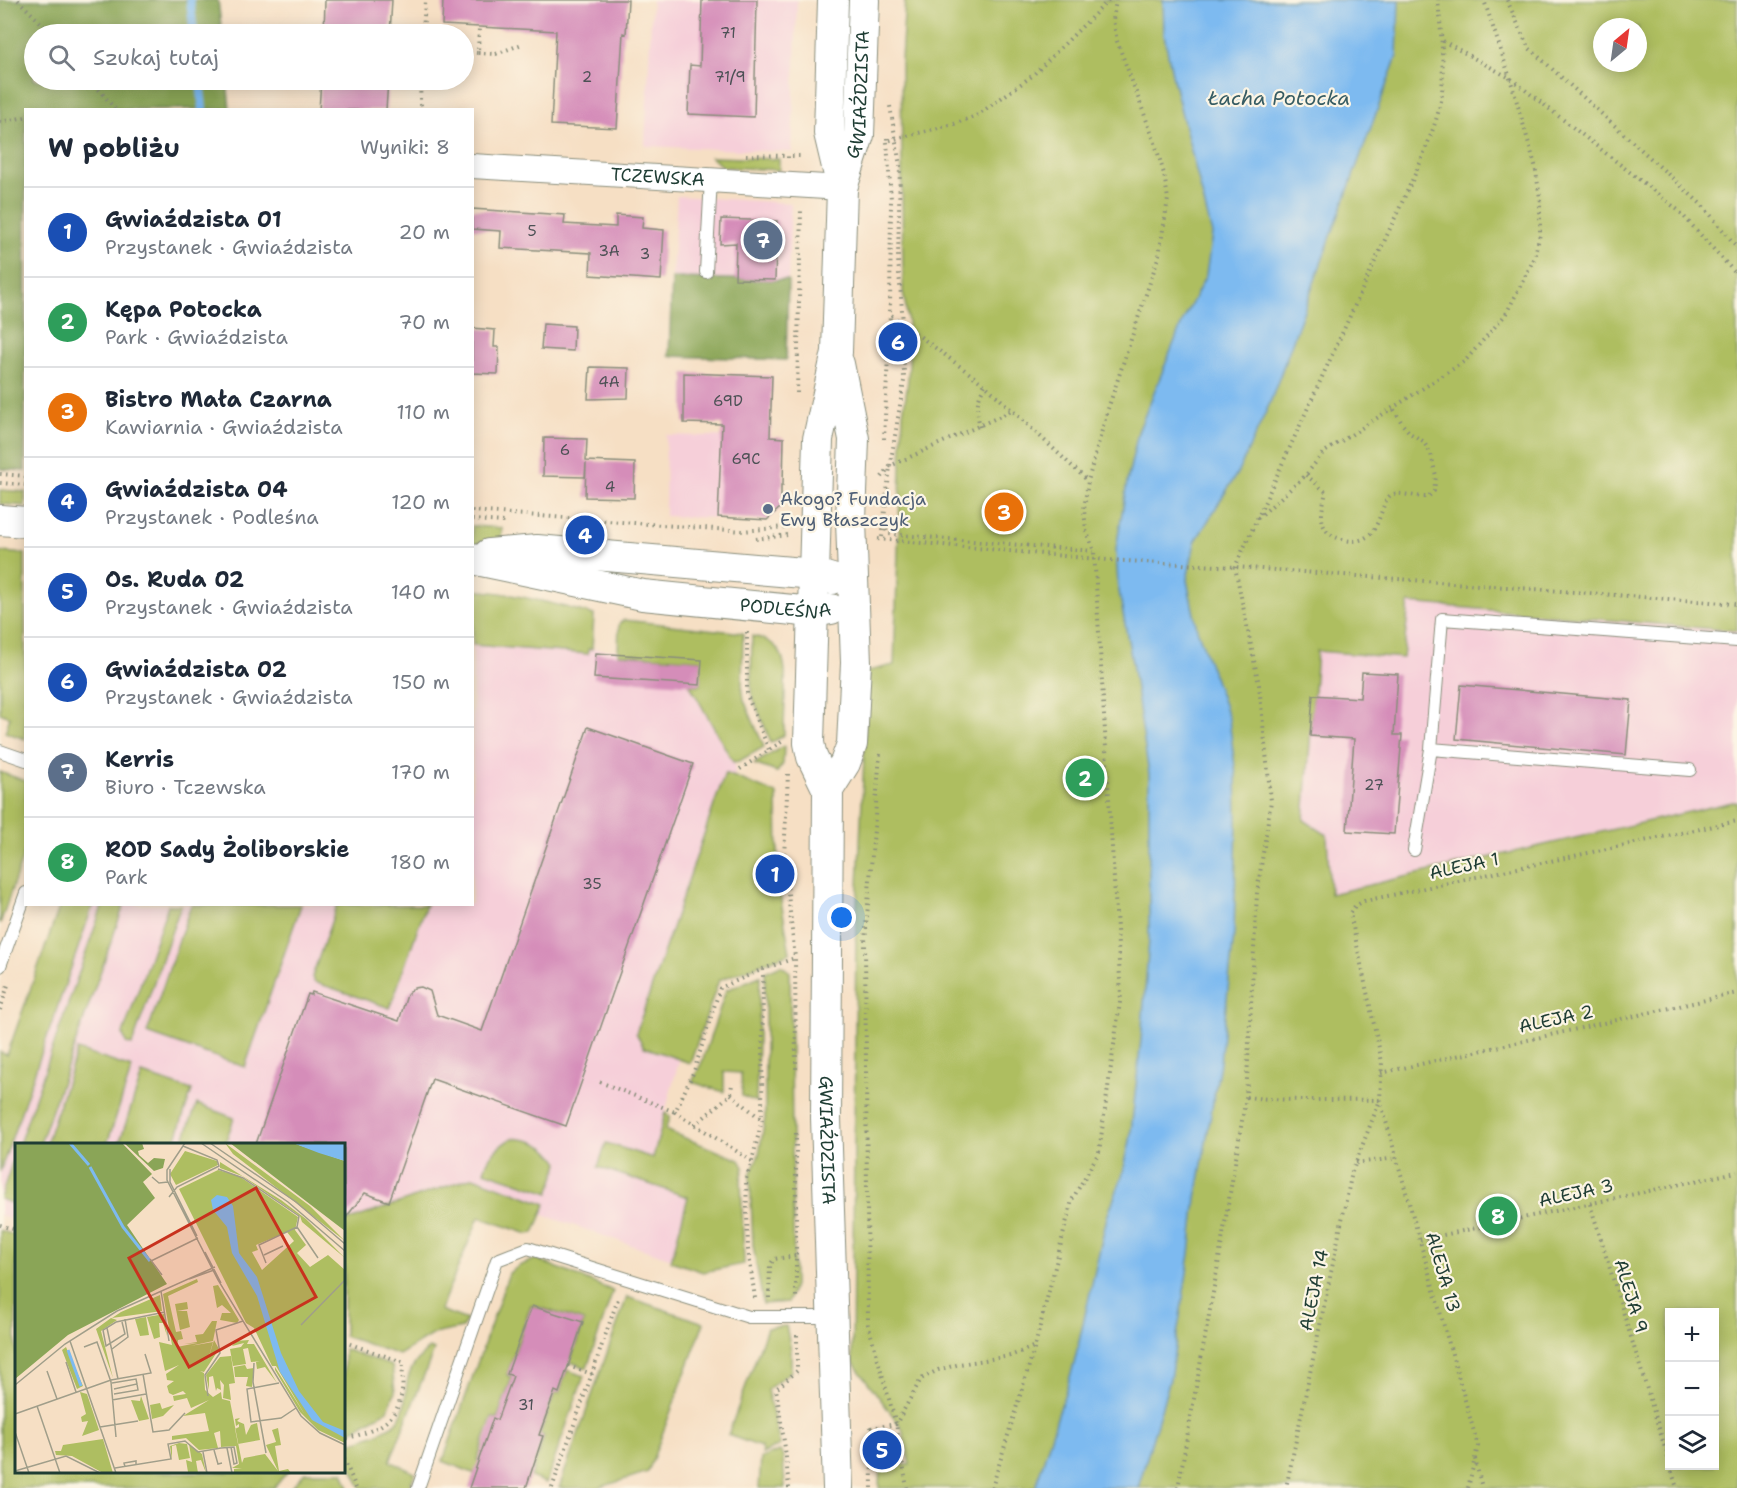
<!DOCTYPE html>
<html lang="pl">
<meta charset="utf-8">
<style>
:root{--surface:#fff;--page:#f6f6f7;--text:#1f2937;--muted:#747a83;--line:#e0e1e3;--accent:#c8321e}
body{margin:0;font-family:"Shantell Sans",sans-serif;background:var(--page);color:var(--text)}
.controls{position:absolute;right:18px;bottom:18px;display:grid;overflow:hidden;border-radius:0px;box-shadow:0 3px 15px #0003}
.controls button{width:54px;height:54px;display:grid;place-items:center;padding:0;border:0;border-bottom:2px solid var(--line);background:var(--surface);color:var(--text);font:30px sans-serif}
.compass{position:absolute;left:1593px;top:18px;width:54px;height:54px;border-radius:50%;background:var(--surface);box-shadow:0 3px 15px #0003;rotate:29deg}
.you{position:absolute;left:842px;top:918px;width:21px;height:21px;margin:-15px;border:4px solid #fff;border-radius:50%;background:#1a73e8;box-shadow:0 0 0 9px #1a73e833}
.badge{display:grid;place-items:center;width:39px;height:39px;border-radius:50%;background:var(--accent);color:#fff;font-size:20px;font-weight:700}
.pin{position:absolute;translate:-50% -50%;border:3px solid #fff;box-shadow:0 2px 6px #0006}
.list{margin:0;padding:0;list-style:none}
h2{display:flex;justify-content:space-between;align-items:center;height:78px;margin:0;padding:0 24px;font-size:26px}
h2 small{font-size:20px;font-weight:400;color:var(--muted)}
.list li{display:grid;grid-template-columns:39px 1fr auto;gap:18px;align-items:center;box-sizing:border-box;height:90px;padding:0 24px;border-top:2px solid var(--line)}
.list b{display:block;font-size:22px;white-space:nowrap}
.list p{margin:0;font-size:20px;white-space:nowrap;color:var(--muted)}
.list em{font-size:20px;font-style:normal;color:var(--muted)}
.icon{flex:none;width:33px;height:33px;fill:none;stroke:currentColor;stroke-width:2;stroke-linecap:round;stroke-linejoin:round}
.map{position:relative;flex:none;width:1737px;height:1488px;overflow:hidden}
.search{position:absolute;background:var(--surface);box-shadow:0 3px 15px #0003;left:24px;top:24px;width:450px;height:66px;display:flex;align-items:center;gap:15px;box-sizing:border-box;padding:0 21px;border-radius:33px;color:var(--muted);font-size:22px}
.panel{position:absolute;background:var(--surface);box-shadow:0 3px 15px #0003;left:24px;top:108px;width:450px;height:798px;border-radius:0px}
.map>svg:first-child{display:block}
</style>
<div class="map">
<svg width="1737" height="1488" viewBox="0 0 1737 1488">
<rect width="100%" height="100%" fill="#fcf5e5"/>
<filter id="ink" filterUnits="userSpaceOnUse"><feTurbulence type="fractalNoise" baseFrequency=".0167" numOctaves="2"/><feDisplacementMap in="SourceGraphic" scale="12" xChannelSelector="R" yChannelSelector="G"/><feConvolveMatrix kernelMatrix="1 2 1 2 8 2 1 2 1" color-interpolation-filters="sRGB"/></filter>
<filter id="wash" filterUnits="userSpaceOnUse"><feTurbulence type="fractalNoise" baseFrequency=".008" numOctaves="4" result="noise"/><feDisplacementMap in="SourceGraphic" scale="24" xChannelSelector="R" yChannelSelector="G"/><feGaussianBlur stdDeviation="1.35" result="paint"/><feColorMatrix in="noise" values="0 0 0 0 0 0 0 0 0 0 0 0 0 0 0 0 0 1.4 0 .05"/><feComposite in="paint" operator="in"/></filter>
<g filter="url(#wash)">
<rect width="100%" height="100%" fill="#f6dfc4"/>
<path fill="#f6cfd9" d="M652,0H797L792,152L645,146Z
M677,196L791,203L788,280L672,278Z
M666,435L784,438L782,507L767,520L665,516Z
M1408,603L1737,631V801L1330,894L1327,835L1304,820L1317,650L1403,658Z
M473,641L738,658L732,864L646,1183L688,1197L672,1259L464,1188L344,1223V1144H16V1221L0,1215V1172L93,905L472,904Z"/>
<path fill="#aebe61" stroke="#667e4a" stroke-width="1.5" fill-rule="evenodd" d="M905,0H1737V631L1409,603L1403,658L1317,651L1304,820L1327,835L1330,894L1737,801V1488H879L880,1464L910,1465L902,1428L852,1361L856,929L868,671L894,665L903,413C911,371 912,334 903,292L901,60ZM1602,27H1638V63H1602ZM1670,1312H1714V1466H1670Z
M711,157L779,159V170L723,167Z
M0,490L25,492V506L0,504Z
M472,526L502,528L501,539L473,544Z
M0,552L25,554V739L5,732L10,717L0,713Z
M472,590C514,593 554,603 594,615L592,649H588V654L473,645Z
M624,620L743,633L742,685L744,700L764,747L739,761L733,762L690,685H700L701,660L618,654L619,624Z
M752,636C786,642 786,664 785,693C785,707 784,721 784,735L771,743L751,692Z
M784,746L783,764L777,772L754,764Z
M0,772L26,781L25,850L0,924Z
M725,773L777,794L778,860H770L771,888L779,889L790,953L719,980L690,1063L644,1047L636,1033Z
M103,904L124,905L40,1144H19Z
M60,905H93L0,1172V1052L7,1055Z
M168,905H181L132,1045L126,1043L123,1034Z
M191,905H301L245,1067L147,1033Z
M337,905H426L390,1008L314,982L312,977Z
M781,965L790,972L794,1286L788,1302L763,1304L753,1245L750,1175L759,1154L765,1118V972Z
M760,976L756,1102L742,1096L741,1073L724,1072V1092L692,1082L702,1062L726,990Z
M77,1050L132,1068L107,1144H46Z
M142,1074L192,1090L174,1144H119Z
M197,1104L234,1118L225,1144H182Z
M665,1113L670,1116L665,1130L740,1160L744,1167L741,1179L744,1264L703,1272L671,1261L688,1197L598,1167L606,1143L653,1158Z
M512,1138C534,1140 547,1144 559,1163L549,1193L484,1171C488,1155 499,1146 512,1138Z
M16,1151V1205L0,1199Z
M473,1177L546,1204L534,1233L528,1234L479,1217L440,1310L467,1320L462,1328L433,1334L399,1355L344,1336V1220L347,1221Z
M0,1230L16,1236V1472H287L274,1488H0Z
M536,1259L613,1291L587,1368L570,1362L584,1321L531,1305L507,1375L512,1377L497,1419L492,1417L477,1460L482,1463L478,1475L443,1461L509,1273L521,1265Z
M627,1297L704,1323L648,1472L598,1488H559Z
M786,1326L791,1350V1371L767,1390L780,1445L762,1454L761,1447L728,1435L767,1328Z
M429,1348L434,1350L390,1461L415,1473L409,1488H361L344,1451V1445C358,1440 390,1432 399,1419C406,1408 405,1395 407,1383C409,1368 419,1358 429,1348Z
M344,1349L392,1366L395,1392L388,1410L355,1429L344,1431Z
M567,1370L584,1376L546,1483L531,1477L544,1436L540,1434L555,1392L559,1393Z
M780,1451L783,1457L785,1488H759L761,1458Z
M305,1472H343L349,1488H291Z"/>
<path fill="#8aa557" stroke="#547146" stroke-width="1.5" d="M0,0H218L222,34H34V80H227L230,109L26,110L25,471L0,469Z
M672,278L788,280L786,360L669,356Z"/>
<path fill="#7dbaf0" stroke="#4e7c92" stroke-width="1.5" d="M1163,0H1399L1397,56L1270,403L1238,472L1195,542L1187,580L1197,629L1229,719L1236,775L1237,820L1234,934L1220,1063L1196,1198L1190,1254L1170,1379L1138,1488H1035L1074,1364L1107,1217L1122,1177L1130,1141L1141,1040L1149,940V774L1132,662L1118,586L1116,549L1127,482L1138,432L1182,323L1206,275L1212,234L1173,79L1164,34Z"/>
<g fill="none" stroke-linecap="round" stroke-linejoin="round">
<path stroke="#7dbaf0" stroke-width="8" d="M190,0L194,34
M200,80L203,110"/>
</g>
<g id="blocks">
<path fill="#d58db9" d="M325,0H392L390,34H324Z
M443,0H628L626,34L623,33L617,128L551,125L556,31L442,25Z
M702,0H757L754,117L688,114L690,65L700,66Z
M321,80H388L386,110H319Z
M472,209L565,215L564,224L616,227V215L643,217L642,228L664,230L661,280L590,275L591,253L500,248L501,231L472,229Z
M721,219L777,221L775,280L735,279L736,243L720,244Z
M543,324L574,326L573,351L541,349Z
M472,328L495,330L494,347H499L498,374L472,373Z
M590,367L629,368L628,398L588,399Z
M684,373L772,376L770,437L784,438L783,485H781V507L767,520L718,517L722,424L684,423Z
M544,438L587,439L586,461L635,463L634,498L585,497L586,463L585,477L543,476Z
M990 512a14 14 0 1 1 28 0a14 14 0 1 1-28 0Z
M596,653L702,660L700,685L594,678Z
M1362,672L1398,674L1394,735H1402L1394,834L1347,831L1354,739L1310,736L1313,695L1360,698Z
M1461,685L1631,700L1626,755L1456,739Z
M588,727L693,764L566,1126L432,1079L389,1202L365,1193L344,1220V1144H256L308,994L311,995L312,992L399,1021L407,995L414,988L421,987L430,991L437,1015L482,1031Z
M532,1306L583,1322L559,1393L555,1391L539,1435L543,1436L526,1488H469L493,1418L497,1420L513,1376L507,1374Z"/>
</g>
</g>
<g filter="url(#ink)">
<use href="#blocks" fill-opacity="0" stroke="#8a8e7c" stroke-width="1.5"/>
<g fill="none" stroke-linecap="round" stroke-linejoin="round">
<g stroke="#8a8e7c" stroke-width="14">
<path id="service" d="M706,272L711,179
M1431,749L1690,770
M0,751L26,760
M1414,850L1431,749L1442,619L1737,641
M0,966L26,893
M418,1488L497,1260L528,1248L749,1317H831"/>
</g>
<g stroke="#8a8e7c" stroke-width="26">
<g id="minor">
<path id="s1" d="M472,166L842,188"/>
</g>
</g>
<g stroke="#8a8e7c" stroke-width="32">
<g id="tertiary">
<path id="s2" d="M833,0L829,133L842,188L837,352L818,439L809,743L812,757L828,790L826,1118L838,1488"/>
<path id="s3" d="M842,188L859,135L864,0"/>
<path d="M0,520L26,522"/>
<path d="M489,554L537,550L815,574L832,579"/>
<path id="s4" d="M472,559L643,595L813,612L831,609"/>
<path d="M828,790L845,763L852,744L856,663L851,520L854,439L839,364"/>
</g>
</g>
<path stroke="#8a8e7c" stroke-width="4" stroke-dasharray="1.5 4.5" stroke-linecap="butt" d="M18,0L52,34
M1507,0L1528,47L1702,205L1737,247
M391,26L424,29
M423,34L425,0
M1443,41L1510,78L1678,210L1737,275
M464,52L478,53L479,27
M478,53L496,54L522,44
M91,80L116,110
M421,80L420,100L422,110
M0,122L26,117
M887,138V141L954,124L976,116L1032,76L1109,0
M887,142L891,199L890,314L985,385L1088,481
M746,155L788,156
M788,158V156H803
M797,393L801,209
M980,427C976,410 976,400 985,385
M884,439L890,314
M0,474L26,476
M1306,475L1326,492C1320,516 1317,534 1345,540C1353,542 1361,541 1368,536C1381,526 1381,502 1391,495C1398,491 1419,498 1428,497L1434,491L1436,476L1431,454L1423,441L1411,434L1403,425L1393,408
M882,477L890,466L1014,410
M0,483L26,485
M472,511L743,531L785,527L787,524
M1258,518L1306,475L1323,453L1465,361L1506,314L1534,259L1540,234V198L1535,165L1510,78L1484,0
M472,520L505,522
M884,524L888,534L1093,551
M882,537L890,466L904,381L903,323L898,259L900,166L890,106
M756,539L787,535
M878,539L1108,560L1235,567L1737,604
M747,632V695L769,750
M880,754L865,942L868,1324L896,1424L907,1488
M740,769L783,741
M788,774L784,857L795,958L796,1072
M0,1010L9,982
M1381,1073L1737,993
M600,1082L675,1112
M731,1094L762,1120
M1246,1097C1290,1102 1335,1099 1380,1100L1352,1172L1286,1488
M695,1125L731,1094L732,1083
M796,1133V1300
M752,1161L675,1112L694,1071L720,988L763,969L795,958
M1356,1163L1397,1158
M1590,1204L1670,1464
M0,1225L16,1230
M1420,1240L1737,1172
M755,1298L748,1249L746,1179L752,1161L762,1120L763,969
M769,1298L770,1265L774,1259L797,1256
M344,1342L403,1362C402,1373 404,1389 400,1400C393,1426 367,1433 344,1439
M568,1366L592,1374
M344,1459L356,1488
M1475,1459L1482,1488
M1670,1466L1677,1488
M552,1488L619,1296
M789,1488L785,1448L776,1389L797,1371V1334
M872,1488L871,1428L896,1424L921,1379L938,1370L960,1364L1010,1356L1035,1346
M992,1488L1035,1346L1072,1200L1099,1152L1121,995L1094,551L1086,530L1084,510L1088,481L1107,412L1159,255L1168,199L1164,174L1155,143L1117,41L1113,20L1116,0
M1178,1488L1219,1259L1246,1097L1257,893L1271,801L1259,685L1235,567L1421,161C1429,139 1439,117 1442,94C1444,62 1441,31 1438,0
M1468,1488L1478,1446L1380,1100L1382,1062L1350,913L1355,906L1364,901L1737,821"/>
<use href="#service" stroke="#fff" stroke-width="12"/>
<use href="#minor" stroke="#fff" stroke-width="24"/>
<use href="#tertiary" stroke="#fff" stroke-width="30"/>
</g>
</g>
<circle fill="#5c6f8a" stroke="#fcf5e5" stroke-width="2" cx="768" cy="509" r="6"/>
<g text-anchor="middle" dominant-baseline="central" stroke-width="4.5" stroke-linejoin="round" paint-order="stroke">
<g font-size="15" fill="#4c5155">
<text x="728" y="33">71</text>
<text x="587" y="77">2</text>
<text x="730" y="77">71/9</text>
<text x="532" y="231">5</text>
<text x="609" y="251">3A</text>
<text x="645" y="254">3</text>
<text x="609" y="382">4A</text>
<text x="728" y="401">69D</text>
<text x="565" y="450">6</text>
<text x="746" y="459">69C</text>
<text x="610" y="487">4</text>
<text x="1374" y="785">27</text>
<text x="592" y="884">35</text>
<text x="526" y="1405">31</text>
</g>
<g font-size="18" fill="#1f3d34" stroke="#fcf5e5">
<text stroke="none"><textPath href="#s3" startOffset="96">GWIAŹDZISTA</textPath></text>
<text stroke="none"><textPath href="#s1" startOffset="186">TCZEWSKA</textPath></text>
<text stroke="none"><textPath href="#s4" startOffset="318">PODLEŚNA</textPath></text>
<text transform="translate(1464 866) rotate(-12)">ALEJA 1</text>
<text transform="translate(1556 1019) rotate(-12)">ALEJA 2</text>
<text stroke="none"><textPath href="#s2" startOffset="1148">GWIAŹDZISTA</textPath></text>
<text transform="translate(1576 1193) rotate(-12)">ALEJA 3</text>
<text transform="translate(1443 1272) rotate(74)">ALEJA 13</text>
<text transform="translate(1314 1290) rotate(-78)">ALEJA 14</text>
<text transform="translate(1631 1296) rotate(73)">ALEJA 9</text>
</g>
<g font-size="18" fill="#4e5e75" stroke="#fcf5e5" text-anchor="start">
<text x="780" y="499">Akogo? Fundacja<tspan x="780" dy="21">Ewy Błaszczyk</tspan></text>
</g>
<g font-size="20" font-style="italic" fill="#365c63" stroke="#fcf5e5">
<text x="1279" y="98">Łacha Potocka</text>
</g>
</g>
<g transform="translate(15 1143)">
<rect width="330" height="330" fill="#f6dfc4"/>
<path d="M210,0L295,63L330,98L218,11ZM170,8L202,18L203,22L161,42L155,31ZM205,19L266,57L291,76L330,115L287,79L285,73L227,33L205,25ZM203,27L224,33L283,74L280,87L291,102L282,110L295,124L313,112L330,127V300L303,287L285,269L260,227V224L290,272L261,223H257L239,185L231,180L164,46ZM272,89L279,98L247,127L237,109L243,107L241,102ZM182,136L183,139L153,153L161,189L166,188L168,196L163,197L162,204L182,200L169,201L182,199L180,192L188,191L197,178H202L198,198L175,203L198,199L192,220L199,197L204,206L189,229L185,228L189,230L190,247L198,254L206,249L207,256L215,258L227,320L229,315L250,311L263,328L251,302L261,299L257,287L263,285L266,302L260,303L264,328L273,326L276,330H219V326L227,325H217L224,321L221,303L206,304L205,288L199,290L203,305L184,307L171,295L157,297V293L194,288L190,270L168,273L194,257L176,265L172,255L159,258L158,253L171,251L168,248L158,252L154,250L152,243L159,238L152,237L151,231L164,222L150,228L144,199L157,202L148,151ZM203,142L224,177L222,180L205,177L207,170H216L207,162L202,165L198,143ZM145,152L147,168L97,175L106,169ZM172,159L173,166L162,168H172L175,184L165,187L160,161ZM149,171L152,193L148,180H144L145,194L139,196L132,174ZM131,174L134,192L125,193L120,176ZM96,175L102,177L86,188L98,235L81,186ZM234,197L232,201H239L262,240L250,224L242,226L241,219L245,218L236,219L233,205L228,206L231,221L218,223L215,206L226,204L229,200L217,203L221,198ZM51,204L68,243L62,246L47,207ZM216,213L220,240L214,241L216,257L208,255L209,242L205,237L206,247L202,245L201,248L198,233L194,234V247L191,232L205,214ZM230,222L232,226L239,225L237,244L231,243L233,234H220L219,224ZM65,249L72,251L84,287L67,293L73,278L67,279L66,274L71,271ZM126,253L134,276L124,278L116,257L125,258ZM145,260L147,266L159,262L148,273L137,276L135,262ZM225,275L222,278L229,281L231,292L236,282L242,280L245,297L223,301L220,286L224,284V281L221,283L220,276ZM88,296L98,330H88L57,313L41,312L40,308H46L48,302ZM164,300L172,301L175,315L164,317L161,302L157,303V317L155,303ZM174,301L187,311L191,330L186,317L181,318L183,330L173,329L171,317L177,319Z" fill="#aebe61" fill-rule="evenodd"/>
<path d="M0,0H107L137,31L128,39L140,55L112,82L152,141L53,192L0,236ZM109,0H127L129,6L123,8L124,12L133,20L139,15L150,16L148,25L139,28ZM215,0H278L330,18V88Z" fill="#8aa557"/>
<path d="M278,0H330V18L304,10ZM202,52L212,54L218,63L224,110L242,134L266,210L284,248L308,279L330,288V295L297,277L265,229L242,153L217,110L212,84L198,67L196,57Z" fill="#7dbaf0"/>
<path fill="none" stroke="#7dbaf0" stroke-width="3" d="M55,0L74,22M75,24L108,84L135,118M53,207L66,243"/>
<path fill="none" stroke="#a09e8a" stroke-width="1.5" d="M170,0L152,27V37L203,137L286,273L305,290L330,302M186,0L273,59L330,108M195,0L281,59L330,101M155,26V39L182,93M203,26L228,35L284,73L282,84L303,115M137,34L144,40L153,39M154,54L162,44L204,23L202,17L168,3M190,109L206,140M249,112L268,103M135,116L147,132M136,118L183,95M251,120L244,102L282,84M174,136L199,127M146,148L154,198M107,179L110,191L91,203L88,187L101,179L150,169M286,182L330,137M92,185L103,236M55,198L101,330M69,204L82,199L96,239L101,294M97,206L113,194L110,176M51,219L61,249M239,220L238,239L251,310M32,228L42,256M128,231L138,289L154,287L170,270M97,240L121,236L122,241L99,246M264,240L232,246L236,279L266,275L281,265M0,242L50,201L102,168L200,124M99,251L123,247L122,241M193,253L190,232L205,210L201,187L228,178M97,257L131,251M22,263L45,330M0,271L96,237L136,230L130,211M85,284L123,278M0,289L14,330M212,305L217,330M199,307L203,321L207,320M188,309L192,330M110,324L109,320L121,318V322M100,325L156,316L153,301L170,298L183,309L206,305L219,304L222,320L219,321L216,304M0,328L51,313L85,330"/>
<path fill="#c8321e" fill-opacity="0.15" stroke="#c8321e" stroke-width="3" d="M241,45L301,154L174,224L114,115Z"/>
<rect width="330" height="330" fill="none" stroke="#1f3d34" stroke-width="3"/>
</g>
</svg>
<div class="controls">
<button>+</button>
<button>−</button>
<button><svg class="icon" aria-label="layers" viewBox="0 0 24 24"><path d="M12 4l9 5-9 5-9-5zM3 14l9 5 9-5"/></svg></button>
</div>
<svg class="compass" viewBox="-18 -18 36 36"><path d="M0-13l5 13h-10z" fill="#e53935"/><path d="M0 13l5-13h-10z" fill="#747a83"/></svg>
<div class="you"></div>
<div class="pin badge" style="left:775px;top:874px;background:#1a4fb4">1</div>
<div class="pin badge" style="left:1085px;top:778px;background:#2e9e5b">2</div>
<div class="pin badge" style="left:1004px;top:512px;background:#e8710a">3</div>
<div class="pin badge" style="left:585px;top:535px;background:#1a4fb4">4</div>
<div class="pin badge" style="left:882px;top:1450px;background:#1a4fb4">5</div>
<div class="pin badge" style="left:898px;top:342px;background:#1a4fb4">6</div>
<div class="pin badge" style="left:763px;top:240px;background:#5c6f8a">7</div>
<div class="pin badge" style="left:1498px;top:1216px;background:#2e9e5b">8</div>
<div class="search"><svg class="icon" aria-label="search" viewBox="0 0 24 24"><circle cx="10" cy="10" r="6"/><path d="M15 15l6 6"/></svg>Szukaj tutaj</div>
<section class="panel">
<h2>W pobliżu<small>Wyniki: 8</small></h2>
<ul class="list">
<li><span class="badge" style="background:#1a4fb4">1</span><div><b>Gwiaździsta 01</b><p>Przystanek · Gwiaździsta</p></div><em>20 m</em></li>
<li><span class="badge" style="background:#2e9e5b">2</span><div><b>Kępa Potocka</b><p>Park · Gwiaździsta</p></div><em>70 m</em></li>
<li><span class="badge" style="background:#e8710a">3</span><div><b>Bistro Mała Czarna</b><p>Kawiarnia · Gwiaździsta</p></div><em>110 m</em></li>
<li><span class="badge" style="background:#1a4fb4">4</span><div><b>Gwiaździsta 04</b><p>Przystanek · Podleśna</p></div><em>120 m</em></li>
<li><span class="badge" style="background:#1a4fb4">5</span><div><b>Os. Ruda 02</b><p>Przystanek · Gwiaździsta</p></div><em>140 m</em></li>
<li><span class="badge" style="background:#1a4fb4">6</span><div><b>Gwiaździsta 02</b><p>Przystanek · Gwiaździsta</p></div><em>150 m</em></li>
<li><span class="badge" style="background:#5c6f8a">7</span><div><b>Kerris</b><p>Biuro · Tczewska</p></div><em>170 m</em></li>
<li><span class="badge" style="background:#2e9e5b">8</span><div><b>ROD Sady Żoliborskie</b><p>Park</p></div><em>180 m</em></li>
</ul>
</section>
</div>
